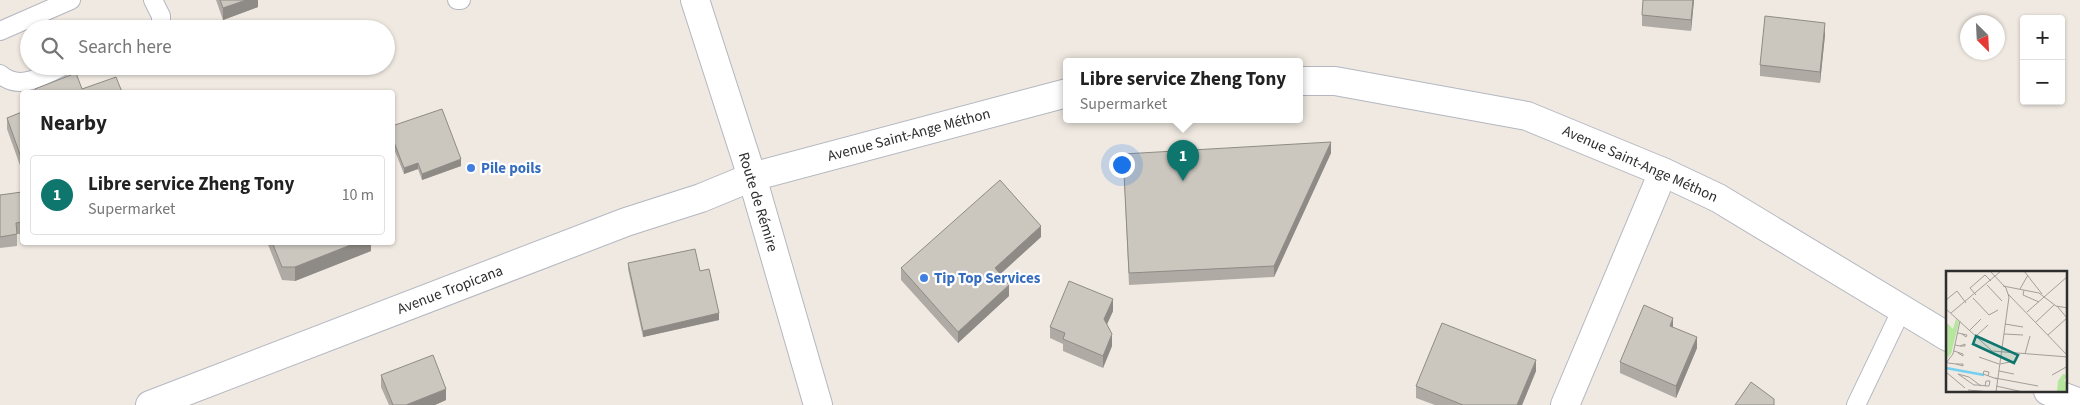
<!DOCTYPE html>
<meta charset="utf-8">
<style>
:root{--surface:#fff;--page:#f2f2f2;--text:#222;--muted:#767676;--line:#e0e0e0;--accent:#0f766e}
body{margin:0;font-family:"Source Sans 3",sans-serif;background:var(--page);color:var(--text)}
.controls{position:absolute;right:15px;top:15px;display:grid;overflow:hidden;border-radius:5px;box-shadow:0 1px 4px #0004}
.controls button{width:45px;height:45px;display:grid;place-items:center;padding:0;border:0;border-bottom:1px solid var(--line);background:var(--surface);color:var(--text);font:25px sans-serif}
.compass{position:absolute;left:1960px;top:15px;width:45px;height:45px;border-radius:50%;background:var(--surface);box-shadow:0 1px 4px #0004;rotate:156deg}
.you{position:absolute;left:1121px;top:164px;width:18px;height:18px;margin:-12px;border:4px solid #fff;border-radius:50%;background:#1a73e8;box-shadow:0 0 0 8px #1a73e833}
.badge{display:grid;place-items:center;width:32px;height:32px;border-radius:50%;background:var(--accent);color:#fff;font-size:16px;font-weight:700}
.pin{position:absolute;translate:-50% -41px;filter:drop-shadow(0 1px 2px #0008)}
.pin::after{content:'';position:absolute;top:26px;width:18px;height:15px;background:inherit;clip-path:polygon(0 0,100% 0,50% 100%)}
.popup{position:absolute;left:1063px;top:58px;width:240px;height:65px;box-sizing:border-box;display:grid;place-content:center;border-radius:5px;background:var(--surface);filter:drop-shadow(0 1px 4px #0005);font-size:16px;white-space:nowrap;color:var(--muted)}
.popup b{font-size:19px;color:var(--text)}
.popup::after{content:'';position:absolute;left:50%;top:100%;margin-left:-10px;border:10px solid transparent;border-top-color:var(--surface)}
.list{margin:0;padding:0;list-style:none}
h2{display:flex;justify-content:space-between;align-items:center;height:65px;margin:0;padding:0 20px;font-size:21px}
h2 small{font-size:16px;font-weight:400;color:var(--muted)}
.list li{display:grid;grid-template-columns:32px 1fr auto;gap:15px;align-items:center;box-sizing:border-box;height:80px;margin:0 10px 10px;padding:0 10px;border:1px solid var(--line);border-radius:5px}
.list b{display:block;font-size:19px;white-space:nowrap}
.list p{margin:0;font-size:16px;white-space:nowrap;color:var(--muted)}
.list em{font-size:16px;font-style:normal;color:var(--muted)}
.icon{flex:none;width:28px;height:28px;fill:none;stroke:currentColor;stroke-width:2;stroke-linecap:round;stroke-linejoin:round}
.map{position:relative;flex:none;width:2080px;height:405px;overflow:hidden}
.search{position:absolute;background:var(--surface);box-shadow:0 1px 4px #0004;left:20px;top:20px;width:375px;height:55px;display:flex;align-items:center;gap:12px;box-sizing:border-box;padding:0 18px;border-radius:28px;color:var(--muted);font-size:19px}
.panel{position:absolute;background:var(--surface);box-shadow:0 1px 4px #0004;left:20px;top:90px;width:375px;height:155px;border-radius:5px}
.map>svg:first-child{display:block}
</style>
<div class="map">
<svg width="2080" height="405" viewBox="0 0 2080 405">
<rect width="100%" height="100%" fill="#efe9e1"/>
<g fill="none" stroke-linecap="round" stroke-linejoin="round">
<g stroke="#b4b7c1" stroke-width="20">
<path id="service" d="M153,0L161,16V26L156,29
M457,0H461
M0,31L71,0
M0,74C20,92 43,75 64,66
M1856,405L1902,309"/>
</g>
<g stroke="#b4b7c1" stroke-width="30">
<path id="minor" d="M1299,81H1335L1527,116L1663,172L1718,198L1948,337
M2048,391L2080,403
M150,405L626,222L701,198L752,177L1067,93
M1565,405L1663,172"/>
</g>
<g stroke="#b4b7c1" stroke-width="30">
<path id="secondary" d="M695,0L752,177L818,405"/>
</g>
<use href="#service" stroke="#fff" stroke-width="18"/>
<use href="#minor" stroke="#fff" stroke-width="28"/>
<use href="#secondary" stroke="#fff" stroke-width="28"/>
</g>
<path fill="#afaba4" d="M216,0H258V7L223,20Z
M1643,0H1694L1691,31L1642,26V15Z
M1825,35L1820,83L1760,76V65Z
M22,112V171L7,129V118Z
M392,126L461,166L422,180L418,169L404,174L392,144Z
M1331,153L1274,277L1129,285L1123,154Z
M22,192V234H17V246L0,248V195Z
M1041,237L1000,274L1009,296L958,343L901,280V268Z
M267,242H371V251L295,281L282,280Z
M628,263L700,271L719,320L643,337L628,269Z
M1113,311L1107,324L1112,346L1103,368L1063,351V344L1050,338V327Z
M1673,327L1697,348L1676,398L1620,373V362Z
M1536,371L1522,405H1435L1416,398V386Z
M381,375L446,400L435,405H389L381,387Z"/>
<path fill="#8e8b86" d="M246,0H258V7L223,20V8Z
M1693,0H1694L1691,31V20Z
M1825,23V35L1820,83V72Z
M1331,142V153L1274,277V266Z
M461,159V166L422,180V174Z
M418,163V169L404,174V168Z
M1041,226V237L995,279V268Z
M358,242H371V251L295,281V267Z
M1009,285V296L958,343V332Z
M1113,299V311L1104,331V319Z
M719,313V320L643,337V331Z
M1673,318V329L1670,326Z
M1112,334V346L1103,368V356Z
M1697,337V348L1676,398V386Z
M1536,360V371L1522,405H1517Z
M446,389V400L435,405H406Z"/>
<path fill="#cbc7bf" stroke="#8e8b86" d="M220,0H246L223,8Z
M1643,0H1693L1691,20L1642,15Z
M1765,16L1825,23L1820,72L1760,65Z
M76,73L82,89L116,77L122,92H36L35,89Z
M442,109L461,159L422,174L418,163L404,168L392,137V126Z
M22,112V160L7,118Z
M1331,142L1274,266L1129,273L1123,154Z
M1000,180L1041,226L995,268L1009,285L958,332L901,268Z
M22,192V222L16,223L17,234L0,237V195Z
M272,242H358L295,267H282Z
M695,249L700,271L709,269L719,313L643,331L628,263Z
M1069,281L1113,299L1104,319L1112,334L1103,356L1063,339L1065,333L1050,327Z
M1644,305L1673,318L1670,326L1697,337L1676,386L1620,362Z
M1442,323L1536,360L1517,405H1463L1416,386Z
M433,355L446,389L406,405H393L381,375Z
M1751,382L1774,399V405H1735Z"/>
<g fill="#3f7fe0" stroke="#fff" stroke-width="2">
<circle cx="471" cy="168" r="5"/>
<circle cx="924" cy="278" r="5"/>
</g>
<g text-anchor="middle" dominant-baseline="central" stroke-width="4.5" stroke-linejoin="round" paint-order="stroke">
<g font-size="15" fill="#2e2e2e" stroke="#fff">
<text transform="translate(909 135) rotate(-15)">Avenue Saint-Ange Méthon</text>
<text transform="translate(1640 164) rotate(24)">Avenue Saint-Ange Méthon</text>
<text transform="translate(758 202) rotate(73)">Route de Rémire</text>
<text transform="translate(450 290) rotate(-21)">Avenue Tropicana</text>
</g>
<g font-size="15" font-weight="bold" fill="#366cbe" stroke="#fff" text-anchor="start">
<text x="481" y="168">Pile poils</text>
<text x="934" y="278">Tip Top Services</text>
</g>
</g>
<g transform="translate(1946 271)">
<rect width="121" height="121" fill="#efe9e1"/>
<path d="M10,48L13,51L5,83L0,88V51L7,58ZM117,103L121,104L118,110L121,111V121H111L112,110Z" fill="#b6e59e"/>
<path fill="none" stroke="#75cff0" stroke-width="2.5" d="M0,97L38,104"/>
<path fill="none" stroke="#a29e99" stroke-width="1" d="M44,0L60,17L63,26L50,121M78,0L96,23M41,14L56,30M57,15L93,22L110,35L122,37M74,18L82,4M78,19L77,24L93,31M62,23L122,85M30,24L24,17L39,4L45,10M27,27L43,44L52,39M0,29L11,20L20,32M111,35L121,47M0,38L46,80L122,86M81,41L122,5M5,42L55,0M90,51L108,34M59,53L77,56M24,59L35,48M12,62L21,64L20,66L16,63M58,63L77,64M102,64L121,47M30,65L42,54M9,74L14,75H19V73L14,75M8,80L17,83V85L12,82M79,83L84,65M33,86L53,93M0,91L2,92L10,93L17,95V93H10M0,92L7,83L14,50M54,93L69,90L65,91M53,100L68,103M0,101L19,117M12,103L28,114H32L41,115H43L44,110H40L39,115M12,103L23,106L35,115M106,104L122,95M42,105L43,101L38,100L37,103L51,108M49,107L92,115M50,115L77,121M22,119L44,121"/>
<path fill="#0f766e" fill-opacity="0.15" stroke="#0f766e" stroke-width="2.5" d="M30,65L72,84L68,92L27,73Z"/>
<rect width="121" height="121" fill="none" stroke="#2e2e2e" stroke-width="2.5"/>
</g>
</svg>
<div class="controls">
<button>+</button>
<button>−</button>
</div>
<svg class="compass" viewBox="-18 -18 36 36"><path d="M0-13l5 13h-10z" fill="#e53935"/><path d="M0 13l5-13h-10z" fill="#767676"/></svg>
<div class="you"></div>
<div class="pin badge" style="left:1183px;top:181px">1</div>
<div class="popup"><b>Libre service Zheng Tony</b>Supermarket</div>
<div class="search"><svg class="icon" aria-label="search" viewBox="0 0 24 24"><circle cx="10" cy="10" r="6"/><path d="M15 15l6 6"/></svg>Search here</div>
<section class="panel">
<h2>Nearby<small></small></h2>
<ul class="list">
<li><span class="badge">1</span><div><b>Libre service Zheng Tony</b><p>Supermarket</p></div><em>10 m</em></li>
</ul>
</section>
</div>
